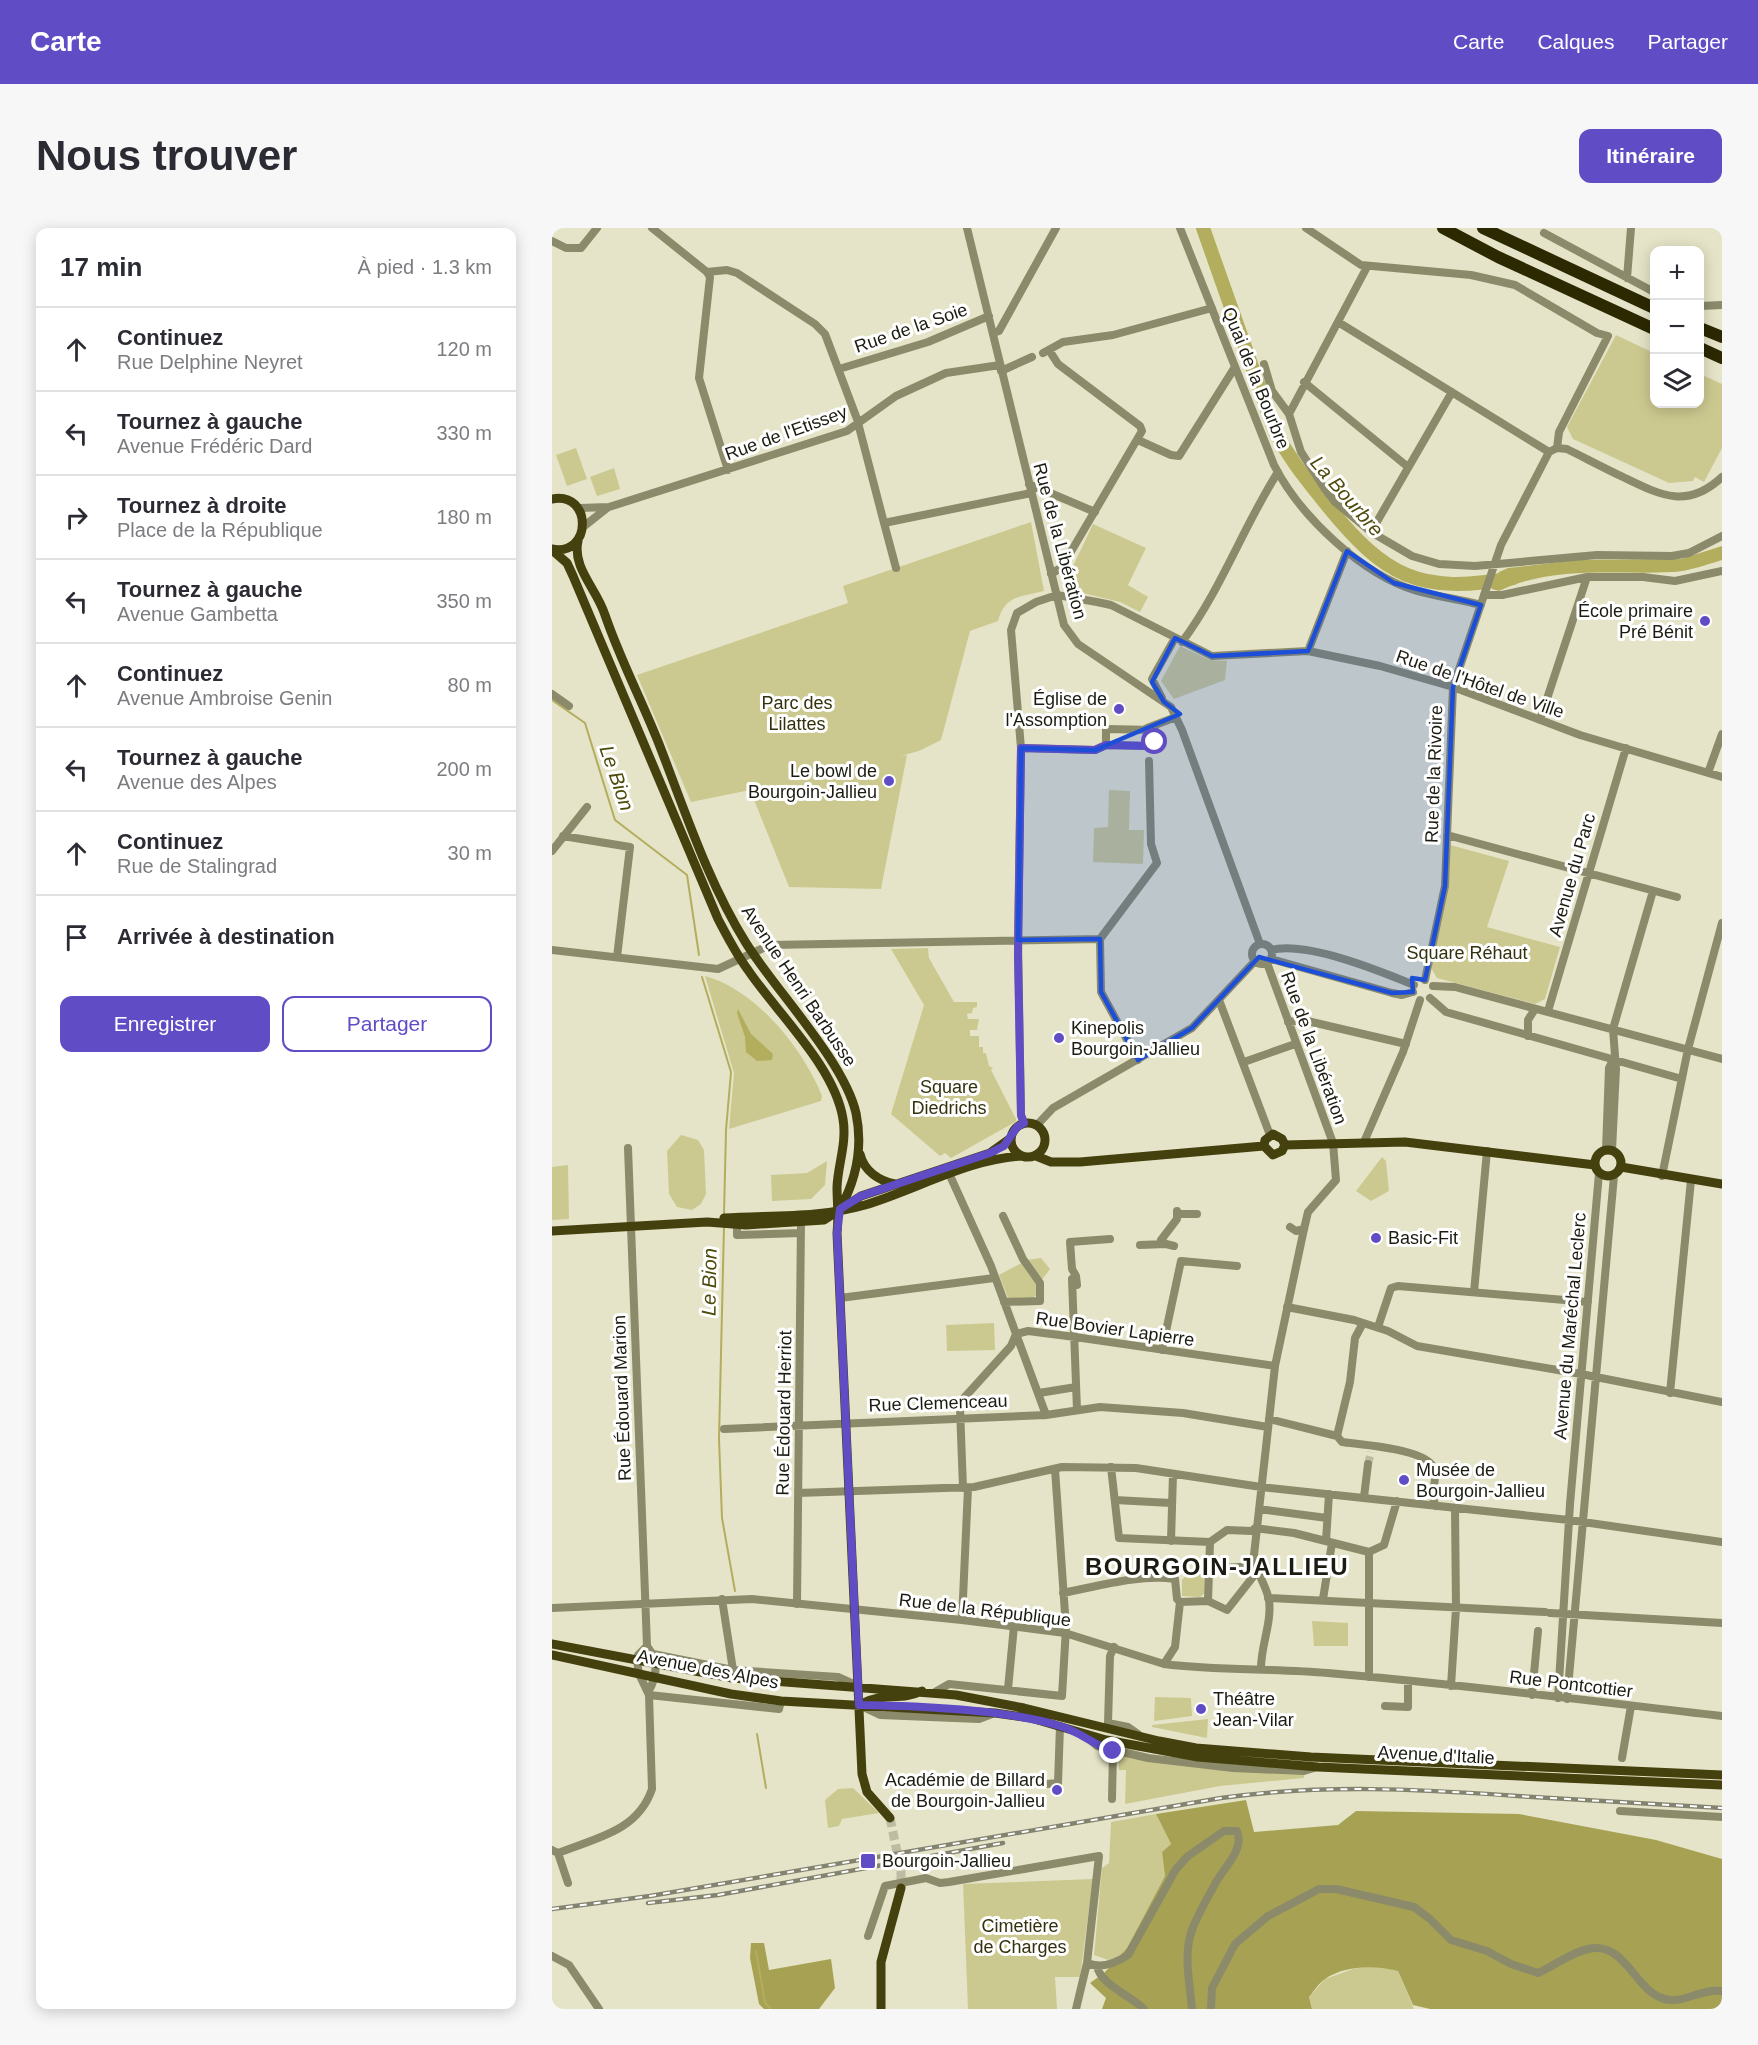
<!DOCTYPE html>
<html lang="fr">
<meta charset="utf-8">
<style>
:root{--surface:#fff;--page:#f7f7f7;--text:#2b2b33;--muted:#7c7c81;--line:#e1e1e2;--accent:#604dc6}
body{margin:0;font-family:Arial,sans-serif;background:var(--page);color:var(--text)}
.controls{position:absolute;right:18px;top:18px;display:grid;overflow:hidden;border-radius:12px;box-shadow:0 3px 15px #0003}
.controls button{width:54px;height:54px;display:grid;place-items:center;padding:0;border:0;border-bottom:2px solid var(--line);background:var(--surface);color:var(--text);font:30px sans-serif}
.stop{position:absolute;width:18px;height:18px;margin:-14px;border:4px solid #604dc6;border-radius:50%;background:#fff}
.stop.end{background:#604dc6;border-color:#fff;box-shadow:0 2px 6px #0008}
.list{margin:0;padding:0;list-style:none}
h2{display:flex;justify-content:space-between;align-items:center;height:78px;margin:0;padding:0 24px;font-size:26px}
h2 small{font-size:20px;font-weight:400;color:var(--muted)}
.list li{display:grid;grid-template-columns:39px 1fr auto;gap:18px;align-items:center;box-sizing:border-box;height:84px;padding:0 24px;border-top:2px solid var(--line)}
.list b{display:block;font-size:22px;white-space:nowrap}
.list p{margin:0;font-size:20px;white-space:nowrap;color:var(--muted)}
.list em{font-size:20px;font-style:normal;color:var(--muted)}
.actions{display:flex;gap:12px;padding:18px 24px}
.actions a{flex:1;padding:14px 0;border:2px solid var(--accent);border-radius:12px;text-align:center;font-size:21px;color:var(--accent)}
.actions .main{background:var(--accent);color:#fff}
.icon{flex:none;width:33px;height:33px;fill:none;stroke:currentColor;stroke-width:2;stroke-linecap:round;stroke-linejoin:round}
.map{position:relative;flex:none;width:1170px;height:1781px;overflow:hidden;border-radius:12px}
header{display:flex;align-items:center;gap:36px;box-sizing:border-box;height:84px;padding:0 30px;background:var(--accent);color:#fff}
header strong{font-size:28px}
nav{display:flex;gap:33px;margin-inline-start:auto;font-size:21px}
.intro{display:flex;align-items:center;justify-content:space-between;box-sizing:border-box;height:144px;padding:0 36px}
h1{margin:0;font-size:42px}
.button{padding:15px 27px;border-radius:12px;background:var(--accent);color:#fff;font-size:21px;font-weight:700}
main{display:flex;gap:36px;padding:0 36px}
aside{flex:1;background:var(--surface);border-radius:12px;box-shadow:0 3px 15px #0003}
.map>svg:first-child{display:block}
</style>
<header>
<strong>Carte</strong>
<nav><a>Carte</a><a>Calques</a><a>Partager</a></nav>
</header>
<div class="intro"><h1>Nous trouver</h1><a class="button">Itinéraire</a></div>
<main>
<aside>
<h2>17 min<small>À pied · 1.3 km</small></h2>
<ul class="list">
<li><svg class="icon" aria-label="ahead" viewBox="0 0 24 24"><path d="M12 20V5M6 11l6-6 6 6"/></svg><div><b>Continuez</b><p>Rue Delphine Neyret</p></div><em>120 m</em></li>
<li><svg class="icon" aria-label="left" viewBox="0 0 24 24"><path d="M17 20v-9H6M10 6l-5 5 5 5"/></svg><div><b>Tournez à gauche</b><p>Avenue Frédéric Dard</p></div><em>330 m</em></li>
<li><svg class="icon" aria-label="right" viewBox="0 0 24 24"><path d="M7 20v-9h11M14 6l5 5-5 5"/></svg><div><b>Tournez à droite</b><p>Place de la République</p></div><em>180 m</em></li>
<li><svg class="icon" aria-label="left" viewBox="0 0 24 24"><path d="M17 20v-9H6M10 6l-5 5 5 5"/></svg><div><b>Tournez à gauche</b><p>Avenue Gambetta</p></div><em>350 m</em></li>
<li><svg class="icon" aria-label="ahead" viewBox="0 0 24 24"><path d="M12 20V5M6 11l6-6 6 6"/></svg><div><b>Continuez</b><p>Avenue Ambroise Genin</p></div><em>80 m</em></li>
<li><svg class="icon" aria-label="left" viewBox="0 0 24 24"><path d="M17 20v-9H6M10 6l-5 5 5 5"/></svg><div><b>Tournez à gauche</b><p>Avenue des Alpes</p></div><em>200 m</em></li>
<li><svg class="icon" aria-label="ahead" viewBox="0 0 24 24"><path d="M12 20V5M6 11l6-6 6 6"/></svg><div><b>Continuez</b><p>Rue de Stalingrad</p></div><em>30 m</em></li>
<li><svg class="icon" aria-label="arrive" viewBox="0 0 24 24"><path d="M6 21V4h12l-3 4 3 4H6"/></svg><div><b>Arrivée à destination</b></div></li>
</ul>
<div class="actions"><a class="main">Enregistrer</a><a>Partager</a></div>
</aside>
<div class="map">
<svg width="1170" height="1781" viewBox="0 0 1170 1781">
<rect width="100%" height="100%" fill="#e5e4c8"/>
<path fill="#ccc990" d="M1064,107L1102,125V176H1148V146L1170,156V220L1152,254L1143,249L1141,253L1117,255L1021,211L1015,199Z
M24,220L35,251L15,258L4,227Z
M62,240L68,261L45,268L38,249Z
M479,294L492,363C469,369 453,367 446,393L418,403L389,512L367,523L348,528L355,527L329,661L237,659L198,562L139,574L85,447L296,375L291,358Z
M541,296L594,320L576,357L596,369L588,384L568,374L522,363V336Z
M628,418L658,432L675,433L673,452L622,471L609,453Z
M557,562L578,563L577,602H592L591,636L541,634L542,600L556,599Z
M898,617L957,633L935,699L1008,719L993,771L983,776L885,750L879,740L897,652Z
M376,720L377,730L402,774H425V779L421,780L420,785L415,786L416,791H427L425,802H418V808H427V819H431V825H434L437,838L441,840L439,842L465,893L399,930L393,925L388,928L339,886L372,777L339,721Z
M153,748C204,762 251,820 270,868L269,873L177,901L182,845Z
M129,907L146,912L152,922L154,966L149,976L140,982L125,979L117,966L115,923Z
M830,929L834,933L837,963L819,973L804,963Z
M275,933L273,957L259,971L220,973L219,947L255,945Z
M16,937L17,991L0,992V939Z
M489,1030L498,1041L486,1057V1065L480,1071L456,1070L447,1047L475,1032Z
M442,1095L443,1122L395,1123L394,1097Z
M635,1346H655L653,1365L648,1369L630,1368V1352Z
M760,1393L796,1395V1418H762Z
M603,1469L639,1470L640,1488L602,1493Z
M656,1491L655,1510L600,1499V1497Z
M566,1526L752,1545V1550L668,1558L573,1576L574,1542H567Z
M301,1560L327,1585L290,1591L287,1598L276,1600L273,1572L286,1561Z
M604,1586L619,1616L610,1624L613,1648L575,1720L566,1731L556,1732L542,1727L550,1640L557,1635L559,1594Z
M541,1651L528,1749H503L505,1781H416L411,1656Z
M826,1737L846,1743L862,1781H760L757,1769L773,1751L801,1741Z"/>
<path fill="#a7a253" d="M694,1572L702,1604L786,1597L804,1583L967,1586L1104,1612L1170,1631V1781H878L861,1777L846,1743C824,1737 793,1737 773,1751C767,1755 762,1763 757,1769L760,1781H550L554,1770L538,1755L552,1745L575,1720L613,1648L610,1624L619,1616L604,1586Z
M199,1715H212L217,1742L279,1731L283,1760L267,1781H212L207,1776L198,1730Z"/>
<path fill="#b3ad5e" d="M1170,318V332C1154,337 1137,343 1121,344C1062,347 1002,337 947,363L940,361L947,344L956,340L1025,332L1129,331Z
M186,781L199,806L221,826L220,832L205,833L194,824L193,809L185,785Z"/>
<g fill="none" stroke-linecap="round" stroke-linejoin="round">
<path stroke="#b3ad5e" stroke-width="2" d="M0,472L33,495L63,592L135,647L147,727
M150,749L179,844L174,902L172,986
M172,998L167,1211L170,1290L183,1363
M205,1506L214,1560
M204,1723L213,1775L219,1781"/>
<path stroke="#b3ad5e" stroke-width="14" d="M651,0L722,201C737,231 754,251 774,276C833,349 867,367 961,350"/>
<path stroke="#bdbca3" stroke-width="8" stroke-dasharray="8 4" stroke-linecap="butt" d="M816,1236L819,1224"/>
<path stroke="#bdbca3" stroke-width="9" stroke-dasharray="9 4.5" stroke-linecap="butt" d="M338,1590L349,1643V1660"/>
<path stroke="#8b8a6a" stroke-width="8" d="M100,0L155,44L158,49L147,150L176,242
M415,0L512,397L526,416L619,479L630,502L708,716
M628,0L722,237C748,288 810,347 865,363C886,369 908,371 929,377
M754,0L809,37L919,47L963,57L1045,105L1056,108L1007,204L1005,220
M992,5L1102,64
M0,13L14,20H29L45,0
M155,44L175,42L185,45L263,96L273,106L305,191L332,295
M1075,50L1079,0
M1148,78L1170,77
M786,94L997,224
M441,105L447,103L504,0
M497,122L506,136L588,198L590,203L517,327L515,336L499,346
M491,125L511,114L561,107L660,80
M712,136L720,163L737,186L749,224L773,261L783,274L819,304L860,328L887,336L923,338L1045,327L1120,328L1137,325L1170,308
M287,141L376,114L437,88
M449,143L480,129
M752,154L856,239
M737,186L815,39
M586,212L619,227L627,228L683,139
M477,256L543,284
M27,280L57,279L295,203L344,168L394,145L448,137
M31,299L55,280
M819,304L900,164
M344,340L332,295L479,265
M932,367H950L1035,349H1091L1123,353L1170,343
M630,414C669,362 691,299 726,244
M756,423L795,323
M0,466L17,478
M610,470L600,451L623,410
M988,492L1035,349
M595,500L624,489
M469,520L543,522L554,517L598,518L603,514V502L554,501V517
M1156,545L1170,506
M895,607L1125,669
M11,608L78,619L65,729
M0,623L35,579
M700 726a10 10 0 1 1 20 0a10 10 0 1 1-20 0Z
M0,722L166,741L218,717L548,711
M719,722C755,713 828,743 862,757
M719,731L840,765L850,767L861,764
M873,752L893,658L901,459L949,317L997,224L1005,220L1015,221C1035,231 1054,241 1073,250C1110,268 1136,281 1170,249
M881,758L903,759L1170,831
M878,770L894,784L1130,851
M667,772L718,907
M996,783L1074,520
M736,794L751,792L854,816
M976,808V792L983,781
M586,832L549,764L548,711L605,635L599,616L597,533
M692,834L743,816
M472,895L469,887L466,712L469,520L459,402L465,385L484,374L505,367L545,374L559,377L660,428L756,423L828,438L901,459L1028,507L1170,549
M485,897L501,880L640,800L703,733
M812,914L851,824L868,772
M76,920L95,1418C106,1432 106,1448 96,1464
M1054,922L1057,840L1061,832
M1060,922L1064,841L1061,801L1101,663
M395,941L439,1038L494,1187
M1110,948L1136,821L1170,695
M625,986H645
M451,988L471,1031L488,1055V1073L452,1074
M181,995L185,999V1007L249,1005
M738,999L744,1003L752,1001
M614,1016L622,1018
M588,1017L614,1016L609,1012L625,991V983
M520,1051L525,1182
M525,1057L524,1048L520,1041L518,1014L558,1011
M922,1064L935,923
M288,1070L442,1050
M735,1079L802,1092L836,1103L865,1118L1029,1146L1170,1174
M826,1099L839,1060L846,1058L1036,1074
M610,1122L629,1033L685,1038
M487,1165L524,1159
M1118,1165L1139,952
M717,1191L785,1208L790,1214C810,1217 877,1221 882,1241C886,1253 877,1267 884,1278
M172,1201L494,1187L548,1179L631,1185L716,1199
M785,1208L798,1154L803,1110L811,1095
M559,1239L567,1310L658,1314L656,1373L628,1374
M411,1260L408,1180L411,1171L459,1118L464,1106L476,1103L523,1109L723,1138
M246,1265L422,1259L510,1239L584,1240L709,1259L1017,1292L1170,1314
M812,1269L816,1236
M563,1272L619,1275
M707,1281L775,1290
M619,1313L621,1246
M774,1313L777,1266
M658,1314L675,1302L700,1303L703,1300L742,1305L817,1324
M817,1324L832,1317L845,1273
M657,1341L702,1338
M511,1365C547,1358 587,1346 623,1351L625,1371L628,1374
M716,1370L993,1384
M170,1371L181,1442
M771,1371L780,1315
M656,1373L675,1382L704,1345
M245,1376L249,994
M0,1380L200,1371L410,1392L513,1405L612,1436C665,1443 722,1440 776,1445C907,1456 1039,1473 1170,1488
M998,1385L1170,1395
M410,1392L416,1260
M562,1419L558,1428L556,1495L576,1499L586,1506
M101,1426L181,1442L286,1449L306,1458
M612,1436L623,1419L628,1374
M709,1440C709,1417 720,1395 717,1372C714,1356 703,1344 702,1327L723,1138L752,1001L756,984L784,952L781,915L715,735
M817,1449V1324
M899,1458L904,1380L903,1280
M456,1461L462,1398
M383,1464L397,1456L510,1468L514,1400L503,1241
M97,1467L227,1481L229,1473
M980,1467L986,1403
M1006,1470L1018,1276L1047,945
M1015,1471L1062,948
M833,1478L856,1479V1453
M311,1479L328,1487L427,1491L443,1485
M531,1506L545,1518L596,1530L681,1540L752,1543L762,1540
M1070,1530L1079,1478
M495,1556L506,1555L508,1498
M560,1571L561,1523
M1068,1583L1170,1589
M0,1622L6,1625C44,1610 86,1603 100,1561L97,1467L87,1446L85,1433L86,1427L95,1418
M6,1625L16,1655
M316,1708L333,1658L374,1650L388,1655L397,1654L547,1628L535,1735L524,1781
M0,1728L17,1737L47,1781
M535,1735C549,1741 564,1735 576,1727L624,1641L636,1628L672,1603H685C693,1622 671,1640 663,1656C655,1671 646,1686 640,1702C631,1726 638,1756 640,1781
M545,1738C548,1756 579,1768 592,1781
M659,1781L660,1760L683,1716L716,1688L767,1661H784L862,1679L878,1691L899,1712L935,1723L959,1736L986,1745C1004,1737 1018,1725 1036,1721C1077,1712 1084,1772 1120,1772C1134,1773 1150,1761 1170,1763"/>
<path stroke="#45410e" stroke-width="9" d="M0,271C41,263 40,329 0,321
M26,313C20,340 45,361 53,387C68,431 90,473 107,516C133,583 156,654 194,715C224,763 292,833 304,885C311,919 304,952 288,981
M0,322L15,335L21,348L166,691C175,708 184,726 196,742C225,785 283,839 291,891C295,915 286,936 285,959C285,975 287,988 285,1005L310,1546L315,1564L338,1590
M459 912a17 17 0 1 1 34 0a17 17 0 1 1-34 0Z
M733,917L853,914L1043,937
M712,918L713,912L721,906L730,911L733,917
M712,918L721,927L730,923L733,917
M1043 935a13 13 0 1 1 26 0a13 13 0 1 1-26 0Z
M308,926C312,943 327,953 343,956
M484,928L499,934H528L712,918
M1069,939L1170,956
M172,990C218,987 269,990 313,977C363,962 419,930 470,928
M0,1003L155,994L194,997L272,992L309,968L438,925L459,910
M0,1416L180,1450L404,1467L472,1480L607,1513L644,1520L759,1529L1170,1547
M0,1427L179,1466L229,1473L443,1485L479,1490L554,1512L646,1529L766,1539L1170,1557
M309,1476C331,1464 349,1473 370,1463
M329,1781V1734L349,1660"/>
<path stroke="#2c2800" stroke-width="12" d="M891,0L946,29L1102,101
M931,0L1102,80
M1148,100L1170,109
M1148,120L1170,130"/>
<g stroke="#848370" stroke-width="4.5">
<path id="rail" d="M96,1675L166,1667L451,1615
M0,1681L98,1668L669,1570C768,1556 866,1561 965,1568C1033,1572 1102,1576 1170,1580"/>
</g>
<use href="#rail" stroke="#fff" stroke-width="2" stroke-dasharray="7" stroke-linecap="butt"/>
</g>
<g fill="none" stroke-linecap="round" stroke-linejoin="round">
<path stroke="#604dc6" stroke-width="8" d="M561,1523C541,1517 529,1504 508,1498C451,1481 368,1478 307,1477L285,1005L288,981L309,968L438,925L452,918L465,899L472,895L469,887L466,728L469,520L543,522L554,517L598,518L603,514"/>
</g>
<path fill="#1d4ed8" fill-opacity="0.2" stroke="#1d4ed8" stroke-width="4.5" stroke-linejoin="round" d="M795,323L842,355L929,377L901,459L893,658L873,752L860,750L861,764L840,765L707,729L640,800L586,832L549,764L548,711L466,712L469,520L543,522L628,486L612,474L600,454L623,410L660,428L756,423Z"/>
<g fill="#604dc6" stroke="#fff" stroke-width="2">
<circle cx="1153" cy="393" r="6"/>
<circle cx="567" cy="481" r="6"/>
<circle cx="337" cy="553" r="6"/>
<circle cx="507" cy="810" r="6"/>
<circle cx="824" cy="1010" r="6"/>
<circle cx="852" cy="1252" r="6"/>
<circle cx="649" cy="1481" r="6"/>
<circle cx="505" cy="1562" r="6"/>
<rect x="308" y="1625" width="16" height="16" rx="3"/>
</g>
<g text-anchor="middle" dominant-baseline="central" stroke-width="6" stroke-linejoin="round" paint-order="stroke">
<g font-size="18" fill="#1c1b11" stroke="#fff">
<text transform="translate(359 100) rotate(-19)">Rue de la Soie</text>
<text transform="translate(704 150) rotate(68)">Quai de la Bourbre</text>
<text transform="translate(234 205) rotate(-20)">Rue de l'Etissey</text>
<text transform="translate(508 313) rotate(75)">Rue de la Libération</text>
<text transform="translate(928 456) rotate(19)">Rue de l'Hôtel de Ville</text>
<text transform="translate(882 546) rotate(-88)">Rue de la Rivoire</text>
<text transform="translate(1020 647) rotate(-74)">Avenue du Parc</text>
<text transform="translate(247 758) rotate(56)">Avenue Henri Barbusse</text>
<text transform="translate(762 820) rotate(70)">Rue de la Libération</text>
<text transform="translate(1018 1098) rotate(-85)">Avenue du Maréchal Leclerc</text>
<text transform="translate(563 1101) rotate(8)">Rue Bovier Lapierre</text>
<text transform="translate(70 1170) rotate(-92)">Rue Édouard Marion</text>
<text transform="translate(386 1175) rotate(-2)">Rue Clemenceau</text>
<text transform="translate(232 1185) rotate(-89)">Rue Édouard Herriot</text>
<text transform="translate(433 1382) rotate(7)">Rue de la République</text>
<text transform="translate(156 1441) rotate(11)">Avenue des Alpes</text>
<text transform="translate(1019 1456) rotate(7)">Rue Pontcottier</text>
<text transform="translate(884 1527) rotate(3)">Avenue d'Italie</text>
</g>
<g font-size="18" fill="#1c1b11" stroke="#fff" text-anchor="start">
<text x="1141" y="383" text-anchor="end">École primaire<tspan x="1141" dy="21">Pré Bénit</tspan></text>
<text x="555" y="471" text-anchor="end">Église de<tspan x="555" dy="21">l'Assomption</tspan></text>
<text x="325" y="543" text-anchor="end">Le bowl de<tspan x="325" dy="21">Bourgoin-Jallieu</tspan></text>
<text x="519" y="800">Kinepolis<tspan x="519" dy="21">Bourgoin-Jallieu</tspan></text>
<text x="836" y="1010">Basic-Fit</text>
<text x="864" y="1242">Musée de<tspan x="864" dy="21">Bourgoin-Jallieu</tspan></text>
<text x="661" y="1471">Théâtre<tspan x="661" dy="21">Jean-Vilar</tspan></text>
<text x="493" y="1552" text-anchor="end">Académie de Billard<tspan x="493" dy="21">de Bourgoin-Jallieu</tspan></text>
<text x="330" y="1633">Bourgoin-Jallieu</text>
</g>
<g font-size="18" fill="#34310e" stroke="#fff">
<text x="245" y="475">Parc des<tspan x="245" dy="21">Lilattes</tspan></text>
<text x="915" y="725">Square Réhaut</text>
<text x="397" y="859">Square<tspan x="397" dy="21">Diedrichs</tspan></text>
<text x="468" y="1698">Cimetière<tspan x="468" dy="21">de Charges</tspan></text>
</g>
<g font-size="20" font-style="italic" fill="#4e4a0b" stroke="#fff">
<text transform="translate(795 268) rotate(49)">La Bourbre</text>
<text transform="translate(65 550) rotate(71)">Le Bion</text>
<text transform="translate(157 1054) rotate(-89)">Le Bion</text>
</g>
<g font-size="24" font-weight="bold" letter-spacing="1.5" fill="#1c1b11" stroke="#fff">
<text x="665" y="1338">BOURGOIN-JALLIEU</text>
</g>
</g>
</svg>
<div class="controls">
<button>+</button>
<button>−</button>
<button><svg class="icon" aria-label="layers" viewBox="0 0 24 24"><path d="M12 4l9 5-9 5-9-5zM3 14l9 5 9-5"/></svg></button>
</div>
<div class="stop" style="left:603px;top:514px"></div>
<div class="stop end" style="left:561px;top:1523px"></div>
</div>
</main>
